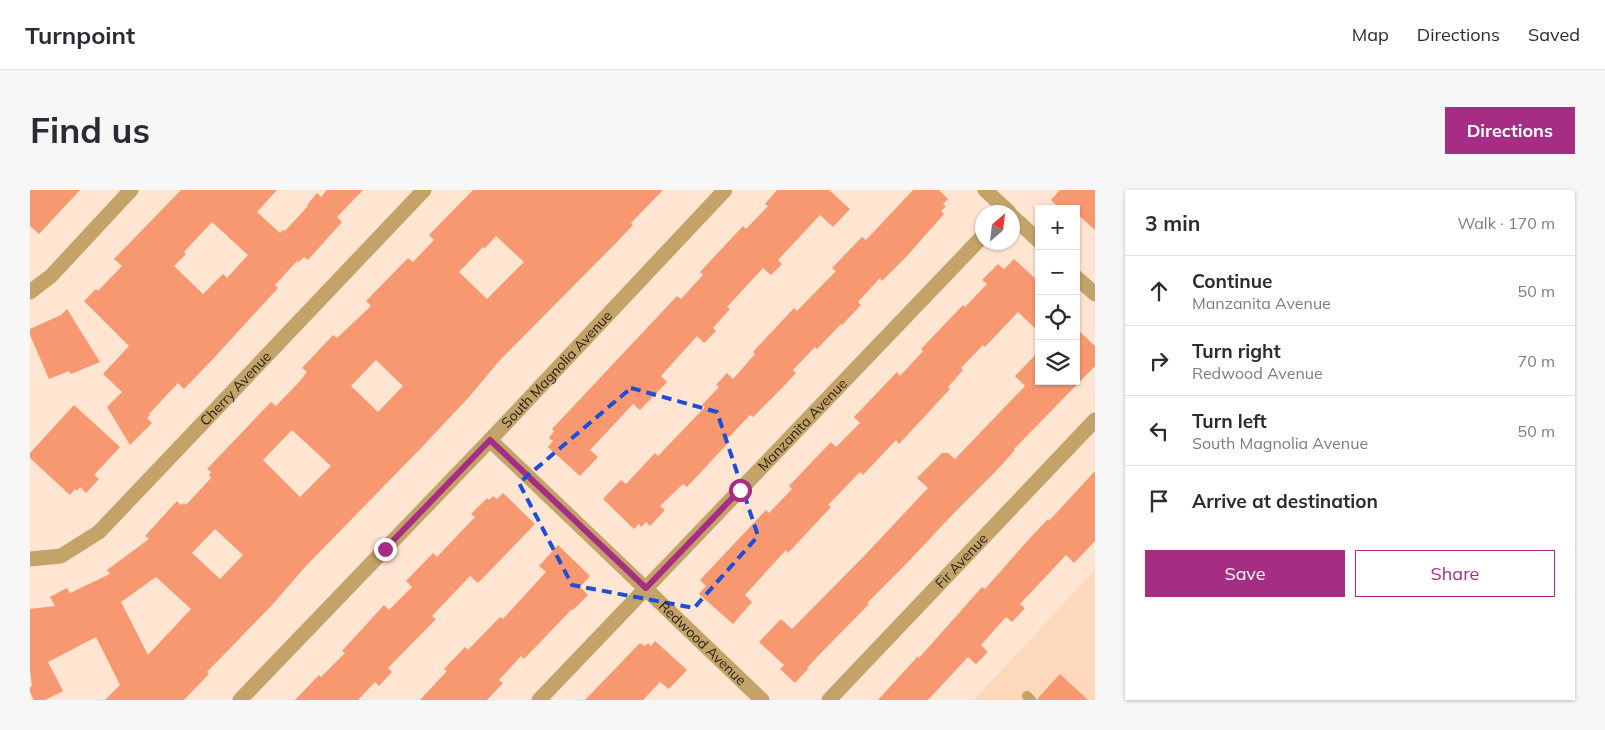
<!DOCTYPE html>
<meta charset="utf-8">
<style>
:root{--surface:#fff;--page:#f7f7f7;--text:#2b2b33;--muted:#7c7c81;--line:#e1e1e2;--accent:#a52d83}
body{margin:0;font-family:Mulish,sans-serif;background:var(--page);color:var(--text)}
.controls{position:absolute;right:15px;top:15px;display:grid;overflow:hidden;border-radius:0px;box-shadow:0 1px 4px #0004}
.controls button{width:45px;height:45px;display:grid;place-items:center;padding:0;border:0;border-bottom:1px solid var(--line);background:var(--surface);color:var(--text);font:25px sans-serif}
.compass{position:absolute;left:945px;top:15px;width:45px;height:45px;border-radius:50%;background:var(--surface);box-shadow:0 1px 4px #0004;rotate:28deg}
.stop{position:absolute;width:15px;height:15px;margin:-11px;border:4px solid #a52d83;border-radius:50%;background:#fff}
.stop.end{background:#a52d83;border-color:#fff;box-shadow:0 1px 5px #0008}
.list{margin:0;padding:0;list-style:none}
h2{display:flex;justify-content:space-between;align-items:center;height:65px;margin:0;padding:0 20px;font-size:21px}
h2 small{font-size:16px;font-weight:400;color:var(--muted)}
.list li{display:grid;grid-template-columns:32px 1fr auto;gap:15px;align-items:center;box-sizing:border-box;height:70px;padding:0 20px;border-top:1px solid var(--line)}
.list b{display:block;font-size:19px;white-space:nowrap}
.list p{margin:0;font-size:16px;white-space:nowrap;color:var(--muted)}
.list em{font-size:16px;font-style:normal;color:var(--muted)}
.actions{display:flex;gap:10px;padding:15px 20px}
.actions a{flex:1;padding:11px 0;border:1px solid var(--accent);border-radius:0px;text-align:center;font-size:18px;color:var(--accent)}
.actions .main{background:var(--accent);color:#fff}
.icon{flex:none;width:28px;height:28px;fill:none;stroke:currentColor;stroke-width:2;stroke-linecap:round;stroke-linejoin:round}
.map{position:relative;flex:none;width:1065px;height:510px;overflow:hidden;border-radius:0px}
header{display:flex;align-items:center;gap:30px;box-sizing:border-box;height:70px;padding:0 25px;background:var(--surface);border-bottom:1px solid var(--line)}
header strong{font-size:24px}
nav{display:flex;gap:28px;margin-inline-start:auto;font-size:18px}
.intro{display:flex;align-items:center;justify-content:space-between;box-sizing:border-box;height:120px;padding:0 30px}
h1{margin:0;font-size:35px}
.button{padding:12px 22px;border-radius:0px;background:var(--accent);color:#fff;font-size:18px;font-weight:700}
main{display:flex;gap:30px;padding:0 30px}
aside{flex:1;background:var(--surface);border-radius:0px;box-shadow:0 1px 4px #0004}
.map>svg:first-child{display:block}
</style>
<header>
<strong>Turnpoint</strong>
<nav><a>Map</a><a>Directions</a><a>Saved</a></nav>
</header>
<div class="intro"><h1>Find us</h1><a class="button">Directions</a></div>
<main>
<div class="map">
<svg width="1065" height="510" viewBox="0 0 1065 510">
<rect width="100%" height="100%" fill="#ffe5d2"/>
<path fill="#fed8ba" d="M1065,380V510H944Z"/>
<path fill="#f89871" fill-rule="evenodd" d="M0,0H50L9,44L0,36Z
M151,0H247L227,22L250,43L253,40L255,41L278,16L277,15L287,3L291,7L297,0H333L307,27L312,32L278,70L274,67L269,72L267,71L245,95L248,98L182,170L154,199L148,193L119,224L120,225L117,228L122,233L100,255L77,217L92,202L73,184L99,156L54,111L66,99L68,101L92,76L84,69ZM182,32L218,65L197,88L193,84L173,104L144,76L156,64L154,62Z
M443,0H633L601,33L603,35L586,53L470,170L439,207L391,258L275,377L243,414L177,482L179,484L154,510H75L90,495L66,447L18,472L33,501L15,510H4L0,502V497L2,496L0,481V419L25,416L20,407L37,398L40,403L80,384L77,380L119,349L115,346L147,311L151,315L154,313L156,315L181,288L179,285L181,282L177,279L241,212L246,216L269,192L277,182L272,178L303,145L307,148L341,116L336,111L378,68L383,72L404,50L399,45ZM466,46L494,72L457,109L429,82L453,57L455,58ZM346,170L373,196L348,222L321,196ZM262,240L301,276L270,307L233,270ZM185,339L213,365L190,389L162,363ZM126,387L161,419L118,465L91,412Z
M747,0H799L820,19L803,37L790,25L748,70L752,74L741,85L733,78L697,117L700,119L683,138L686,141L674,153L667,146L631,186L637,192L610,220L603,214L560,260L568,267L550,286L518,257L523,251L519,248L524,241L522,239L647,106L651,109L673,85L670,82L713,36L716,39L738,16L735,14Z
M883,0H909L918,9L913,14L916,16L911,21L914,24L877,66L852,91L850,88L828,112L831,115L812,135L811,134L787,159L785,157L763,180L766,183L752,198L723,227L720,225L697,249L699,252L657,297L653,294L630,316L635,320L620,336L616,332L611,337L609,334L604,339L573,309L591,290L596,294L625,263L628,266L675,217L672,215L689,197L686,195L697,183L703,189L725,164L723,162L764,118L767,121L806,81L802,78L832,47L836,50Z
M1030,0H1065V40L1046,23V19H1030L1021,10Z
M984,69L1009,92V142L988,122L955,157L953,155L931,178L933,180L918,197L920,199L869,254L866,250L833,285L830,282L798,315L801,317L758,363L756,360L715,405L722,412L703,434L669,404L676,396L670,390L736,320L739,323L762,299L759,296L801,252L806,257L830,233L824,227L867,182L870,186L893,161L891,159L933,115L935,117L957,94L952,90L968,74L974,79Z
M37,119L70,172L41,184L39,181L19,189L0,145V139L31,125Z
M1046,138L1065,156V176L984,259L985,260L967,280L924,323L877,373L837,413L839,414L789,465L777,478L778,479L765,493L750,479L754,475L729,452L751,429L762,439L836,364L898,298L887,288L912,263H918L925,269L995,196L985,186L1009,161V191H1046Z
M44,215L90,257L64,285L69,289L56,303L50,297L47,301L45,299L40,305L0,268V263Z
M1065,281V351L1044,373L1036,365L990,414L995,418L982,432L976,427L951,455L958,462L946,474L938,467L898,510H848L888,466L889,468L952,397L955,399L1000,348L1018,329L1019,331Z
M473,303L505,334L448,393L440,386L402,426L406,429L358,478L362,482L349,496L345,492L328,510H265L289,485L291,487L315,463L312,461L354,415L359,420L382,397L376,391L403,363L407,367L445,327L441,324L457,308L459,310L463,306L467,309Z
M528,355L560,386L550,397L558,405L543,420L542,419L494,469L491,466L469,490L473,493L457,510H390L417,481L414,479L435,457L438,460L470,427L473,429L516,382L509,376Z
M625,451L657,480L639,499L630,492L613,510H555L610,453L615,456L618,453L621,456Z
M1030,484L1058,510H1008V508Z"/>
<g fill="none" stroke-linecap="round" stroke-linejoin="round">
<path stroke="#c4a369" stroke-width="10" d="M997,506L1001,510"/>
<g stroke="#c4a369" stroke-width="15">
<path d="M955,0L979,22"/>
<path d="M982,26L1009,51"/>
<path d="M1046,87L1065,104"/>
<path d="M0,102L21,86L101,0"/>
<path id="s1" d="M460,250L732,510"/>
<path id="s2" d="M0,369L31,366L69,342L394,0"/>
<path id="s3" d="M210,510L460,250L695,0"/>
<path id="s4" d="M509,510L952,47"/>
<path id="s5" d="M799,510L1065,230"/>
</g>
</g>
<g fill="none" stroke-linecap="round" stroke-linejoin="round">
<path stroke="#a52d83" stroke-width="6" d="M355,359L460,250L616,398L710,300"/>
</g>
<path fill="none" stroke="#1d4ed8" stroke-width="4" stroke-dasharray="10 6" stroke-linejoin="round" d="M601,198L687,222L728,346L664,418L542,395L489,293Z"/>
<g text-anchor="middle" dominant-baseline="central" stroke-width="4" stroke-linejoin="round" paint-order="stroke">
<g font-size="14" fill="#281d14" stroke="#fdf6f2">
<text stroke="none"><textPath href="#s3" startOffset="458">South Magnolia Avenue</textPath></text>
<text stroke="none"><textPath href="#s2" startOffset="274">Cherry Avenue</textPath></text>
<text stroke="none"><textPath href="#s4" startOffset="381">Manzanita Avenue</textPath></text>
<text stroke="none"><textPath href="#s5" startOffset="192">Fir Avenue</textPath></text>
<text stroke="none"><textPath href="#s1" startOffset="294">Redwood Avenue</textPath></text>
</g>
</g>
</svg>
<div class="controls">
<button>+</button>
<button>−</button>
<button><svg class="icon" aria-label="locate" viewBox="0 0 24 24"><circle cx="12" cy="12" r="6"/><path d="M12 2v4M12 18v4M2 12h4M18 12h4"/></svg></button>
<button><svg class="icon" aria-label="layers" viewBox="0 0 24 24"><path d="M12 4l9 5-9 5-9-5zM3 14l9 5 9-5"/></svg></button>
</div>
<svg class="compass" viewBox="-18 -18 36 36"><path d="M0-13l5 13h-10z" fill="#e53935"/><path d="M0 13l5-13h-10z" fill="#7c7c81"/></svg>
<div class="stop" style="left:710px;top:300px"></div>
<div class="stop end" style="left:355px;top:359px"></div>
</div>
<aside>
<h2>3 min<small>Walk · 170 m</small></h2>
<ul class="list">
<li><svg class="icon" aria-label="ahead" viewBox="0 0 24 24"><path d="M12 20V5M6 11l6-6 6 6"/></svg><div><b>Continue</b><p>Manzanita Avenue</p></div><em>50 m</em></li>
<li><svg class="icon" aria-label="right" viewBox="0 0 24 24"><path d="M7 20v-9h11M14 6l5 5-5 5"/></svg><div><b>Turn right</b><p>Redwood Avenue</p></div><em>70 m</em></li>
<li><svg class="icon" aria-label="left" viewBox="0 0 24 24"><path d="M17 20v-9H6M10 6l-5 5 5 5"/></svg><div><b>Turn left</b><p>South Magnolia Avenue</p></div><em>50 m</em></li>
<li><svg class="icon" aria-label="arrive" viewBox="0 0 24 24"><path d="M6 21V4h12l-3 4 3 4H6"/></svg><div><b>Arrive at destination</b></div></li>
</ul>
<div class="actions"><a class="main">Save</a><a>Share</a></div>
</aside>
</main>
